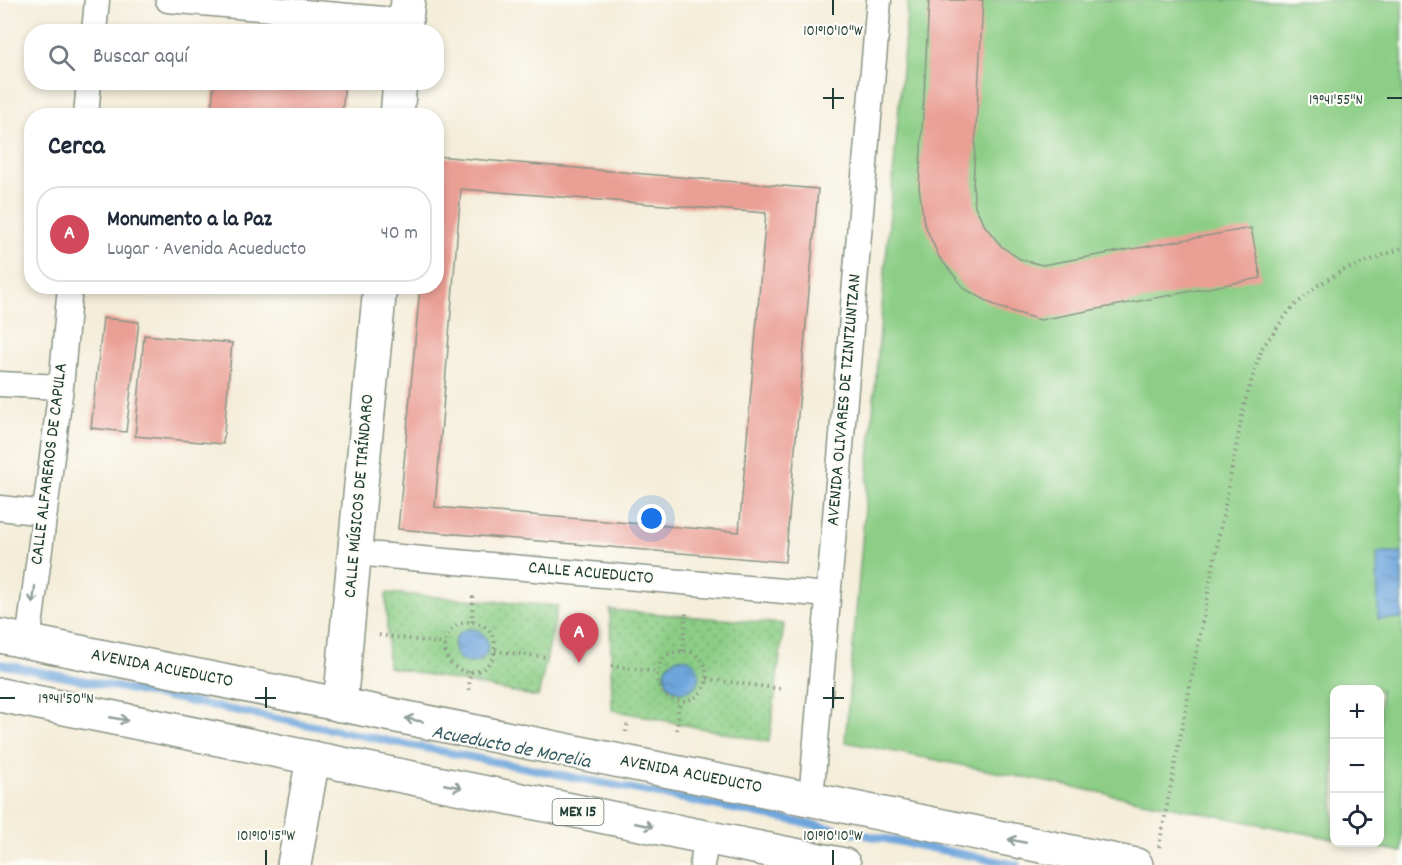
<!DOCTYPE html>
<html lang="es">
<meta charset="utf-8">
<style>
:root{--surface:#fff;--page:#f2f2f3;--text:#1f2937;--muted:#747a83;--line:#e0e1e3;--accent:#d1495b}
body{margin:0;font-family:Dekko,sans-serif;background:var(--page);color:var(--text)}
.controls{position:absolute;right:18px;bottom:18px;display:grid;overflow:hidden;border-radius:12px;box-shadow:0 3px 9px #0003}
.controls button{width:54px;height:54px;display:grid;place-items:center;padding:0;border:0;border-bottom:2px solid var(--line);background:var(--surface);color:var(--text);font:30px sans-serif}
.you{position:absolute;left:652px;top:519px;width:21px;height:21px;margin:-15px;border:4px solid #fff;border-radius:50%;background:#1a73e8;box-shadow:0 0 0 9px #1a73e833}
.badge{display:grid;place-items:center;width:39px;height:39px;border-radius:50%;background:var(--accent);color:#fff;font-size:20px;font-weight:700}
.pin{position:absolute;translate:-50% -50px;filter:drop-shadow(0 2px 3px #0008)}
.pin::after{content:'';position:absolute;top:32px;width:21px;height:18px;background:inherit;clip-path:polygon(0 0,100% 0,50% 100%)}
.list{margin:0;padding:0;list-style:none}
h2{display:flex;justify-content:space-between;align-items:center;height:78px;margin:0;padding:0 24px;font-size:26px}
h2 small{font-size:20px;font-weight:400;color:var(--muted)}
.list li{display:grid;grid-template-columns:39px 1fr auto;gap:18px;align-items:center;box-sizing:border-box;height:96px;margin:0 12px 12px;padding:0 12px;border:2px solid var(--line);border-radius:24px}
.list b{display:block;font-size:22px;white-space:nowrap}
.list p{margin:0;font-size:20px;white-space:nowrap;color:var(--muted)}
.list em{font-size:20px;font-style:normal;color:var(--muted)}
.icon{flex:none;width:33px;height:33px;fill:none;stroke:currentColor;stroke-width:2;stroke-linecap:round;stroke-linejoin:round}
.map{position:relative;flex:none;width:1402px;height:865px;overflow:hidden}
.search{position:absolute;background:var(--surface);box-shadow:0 3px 9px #0003;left:24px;top:24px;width:420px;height:66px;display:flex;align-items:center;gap:15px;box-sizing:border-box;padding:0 21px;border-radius:24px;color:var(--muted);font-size:22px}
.panel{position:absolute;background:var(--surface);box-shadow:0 3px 9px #0003;left:24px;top:108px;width:420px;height:186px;border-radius:24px}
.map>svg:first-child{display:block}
</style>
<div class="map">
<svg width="1402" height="865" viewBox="0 0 1402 865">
<defs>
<pattern id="park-dots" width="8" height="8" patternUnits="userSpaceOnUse" patternTransform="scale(1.5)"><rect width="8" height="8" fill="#8cce86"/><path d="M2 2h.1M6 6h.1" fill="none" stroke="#72a86e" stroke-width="1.8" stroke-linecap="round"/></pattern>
<pattern id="water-ripples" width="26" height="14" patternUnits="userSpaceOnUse" patternTransform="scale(1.5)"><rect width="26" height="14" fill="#6ea6dc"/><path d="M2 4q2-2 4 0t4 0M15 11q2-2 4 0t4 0" fill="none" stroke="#5a88b3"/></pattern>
</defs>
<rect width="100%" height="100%" fill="#fdfcf7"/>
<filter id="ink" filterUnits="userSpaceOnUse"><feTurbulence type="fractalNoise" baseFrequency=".0167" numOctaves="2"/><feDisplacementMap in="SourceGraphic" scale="12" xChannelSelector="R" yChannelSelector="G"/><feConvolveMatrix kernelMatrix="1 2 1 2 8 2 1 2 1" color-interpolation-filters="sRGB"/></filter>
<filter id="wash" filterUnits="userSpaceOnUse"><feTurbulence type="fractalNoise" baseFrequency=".008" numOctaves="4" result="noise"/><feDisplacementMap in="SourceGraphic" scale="24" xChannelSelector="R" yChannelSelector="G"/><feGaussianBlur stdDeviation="1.35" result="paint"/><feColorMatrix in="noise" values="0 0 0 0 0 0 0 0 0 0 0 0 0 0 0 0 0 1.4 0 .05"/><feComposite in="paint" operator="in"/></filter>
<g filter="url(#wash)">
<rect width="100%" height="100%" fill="#f4edd9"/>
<path fill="url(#park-dots)" stroke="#56865d" stroke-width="1.5" d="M386,593L558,606L538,697L388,667Z
M610,610L784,624L769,742L612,710Z"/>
<path fill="#8cce86" stroke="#56865d" stroke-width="1.5" d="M908,0H1402V852L1352,843L1380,842V690H1334V839L845,742Z"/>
<path fill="url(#water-ripples)" stroke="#467288" stroke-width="1.5" d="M1377,553H1402V619H1378Z
M454 646a17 17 0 1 1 34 0a17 17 0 1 1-34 0Z
M665 675a17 17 0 1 1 34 0a17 17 0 1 1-34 0Z"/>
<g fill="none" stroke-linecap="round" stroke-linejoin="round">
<path stroke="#6ea6dc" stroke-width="8" d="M0,664L1017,865"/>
</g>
<g id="blocks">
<path fill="#ea9f95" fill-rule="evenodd" d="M929,0H983L973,186L975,206L985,226L1001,246L1020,259L1042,265L1251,228L1261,278L1040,320L998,307L965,289L939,257L924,223L919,187Z
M214,82H345L342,116H211Z
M436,156L818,189L785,562L398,529L420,286H436ZM461,189L766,213L739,532L435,507Z
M103,318L139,322L126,432L91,428Z
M144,335L232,343L223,444L135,436Z"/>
</g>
</g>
<g filter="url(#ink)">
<use href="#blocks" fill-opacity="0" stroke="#8a9586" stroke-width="1.5"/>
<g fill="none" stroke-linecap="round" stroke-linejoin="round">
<g stroke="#8a9586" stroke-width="27">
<path id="street" d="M168,0L406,21
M94,32L97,0
M86,116L89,82
M0,384L61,387
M0,508L45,513
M355,553L828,595
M28,642L61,387L70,286
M811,799L879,0
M702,865L707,837"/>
</g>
<g stroke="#8a9586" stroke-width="36">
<path id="secondary" d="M405,32L408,0
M397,116L400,82
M340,705L380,286
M294,865L313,758"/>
</g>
<g stroke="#8a9586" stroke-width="36">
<path id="primary" d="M0,636L1136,865
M0,695L844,865"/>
</g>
<path stroke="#8a9586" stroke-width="4" stroke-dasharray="1.5 4.5" stroke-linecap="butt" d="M472,622L473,594
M445 647a25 25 0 1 1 50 0a25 25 0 1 1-50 0Z
M379,635L446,644
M495,651L546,657
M683,651L686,612
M657 676a25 25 0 1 1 50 0a25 25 0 1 1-50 0Z
M611,666L658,672
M707,679L782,689
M469,690L470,671
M677,730L679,701
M626,732L628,721
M1159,847L1245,401L1262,348L1290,310L1315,287L1342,271L1402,248"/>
<use href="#street" stroke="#fff" stroke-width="24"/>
<use href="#secondary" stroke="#fff" stroke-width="33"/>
<use href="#primary" stroke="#fff" stroke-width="33"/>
</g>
<defs><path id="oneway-shaft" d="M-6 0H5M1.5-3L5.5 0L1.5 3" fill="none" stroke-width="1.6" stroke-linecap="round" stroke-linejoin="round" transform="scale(1.5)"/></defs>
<g stroke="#8f9e9a">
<use href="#oneway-shaft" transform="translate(34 595) rotate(97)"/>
<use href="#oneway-shaft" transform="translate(119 719) rotate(11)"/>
<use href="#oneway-shaft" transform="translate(414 720) rotate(-169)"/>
<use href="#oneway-shaft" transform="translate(453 786) rotate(11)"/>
<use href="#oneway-shaft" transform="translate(644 825) rotate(11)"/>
<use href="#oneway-shaft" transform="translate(1017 841) rotate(-169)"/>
</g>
</g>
<path fill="none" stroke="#1f3d34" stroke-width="2" d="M833,0V15M833,88V109M823,98H844M1387,98H1402M266,687V708M833,687V708M0,698H15M255,698H276M823,698H844M266,850V865M833,850V865"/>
<g text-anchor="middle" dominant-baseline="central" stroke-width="4.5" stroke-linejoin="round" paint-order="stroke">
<rect fill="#fdfcf7" stroke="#62766e" stroke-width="1.5" x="552.5" y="799" width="51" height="26" rx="4.5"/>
<g font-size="16" font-weight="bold" fill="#1f3d34">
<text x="578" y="812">MEX 15</text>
</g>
<g font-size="18" fill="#1f3d34" stroke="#fdfcf7">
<text transform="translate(845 400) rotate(-85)">AVENIDA OLIVARES DE TZINTZUNTZAN</text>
<text transform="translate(50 464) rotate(-83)">CALLE ALFAREROS DE CAPULA</text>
<text transform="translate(360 496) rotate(-85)">CALLE MÚSICOS DE TIRÍNDARO</text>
<text transform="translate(591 574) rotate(5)">CALLE ACUEDUCTO</text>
<text transform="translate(162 669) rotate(11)">AVENIDA ACUEDUCTO</text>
<text transform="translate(691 775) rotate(11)">AVENIDA ACUEDUCTO</text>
</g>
<g font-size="20" font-style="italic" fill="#375c66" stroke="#fdfcf7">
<text transform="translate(511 748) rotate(11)">Acueducto de Morelia</text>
</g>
</g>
<g font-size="15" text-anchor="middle" fill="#1f3d34" stroke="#fdfcf7" stroke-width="4.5" stroke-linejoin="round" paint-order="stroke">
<text x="833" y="35">101°10'10"W</text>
<text x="1336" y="104">19°41'55"N</text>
<text x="66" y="703">19°41'50"N</text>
<text x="266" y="840">101°10'15"W</text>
<text x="833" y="840">101°10'10"W</text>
</g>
</svg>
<div class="controls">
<button>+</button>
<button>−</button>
<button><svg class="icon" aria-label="locate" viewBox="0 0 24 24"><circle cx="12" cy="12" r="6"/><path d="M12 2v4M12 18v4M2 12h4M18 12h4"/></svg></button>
</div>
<div class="you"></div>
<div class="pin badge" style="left:579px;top:663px">A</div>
<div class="search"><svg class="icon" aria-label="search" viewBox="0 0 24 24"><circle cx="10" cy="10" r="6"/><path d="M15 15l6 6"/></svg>Buscar aquí</div>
<section class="panel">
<h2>Cerca<small></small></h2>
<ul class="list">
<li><span class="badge">A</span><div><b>Monumento a la Paz</b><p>Lugar · Avenida Acueducto</p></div><em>40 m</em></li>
</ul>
</section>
</div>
